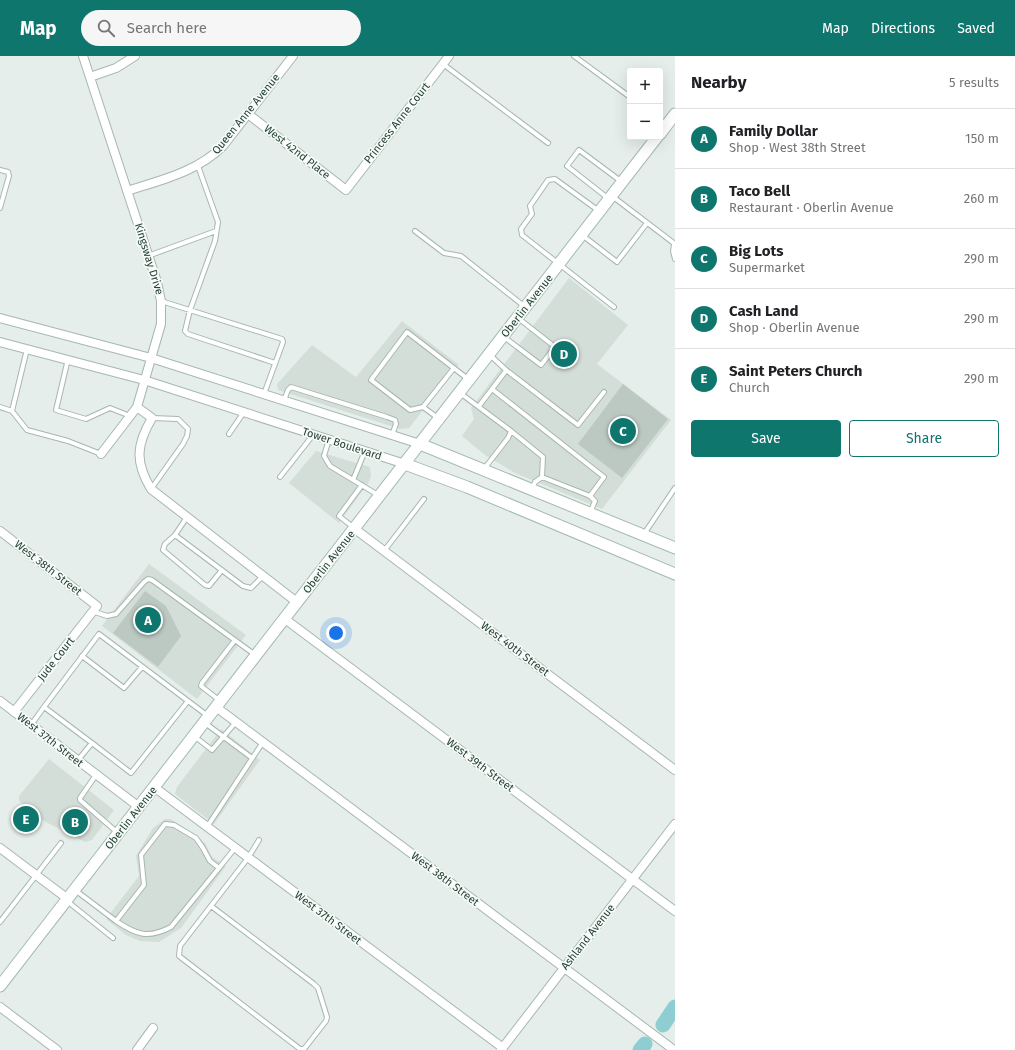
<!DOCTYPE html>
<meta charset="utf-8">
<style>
:root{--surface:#fff;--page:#f6f6f6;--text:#202124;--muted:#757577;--line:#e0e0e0;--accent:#0f766e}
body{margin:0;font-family:"Fira Sans",sans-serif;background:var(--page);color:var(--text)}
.controls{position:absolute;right:12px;top:12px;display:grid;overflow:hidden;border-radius:4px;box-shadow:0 4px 16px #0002}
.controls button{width:36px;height:36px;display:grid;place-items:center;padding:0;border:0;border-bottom:1px solid var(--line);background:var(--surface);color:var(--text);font:20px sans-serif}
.you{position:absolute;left:336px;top:577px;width:14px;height:14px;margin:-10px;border:3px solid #fff;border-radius:50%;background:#1a73e8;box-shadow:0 0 0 6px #1a73e833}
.badge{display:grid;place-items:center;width:26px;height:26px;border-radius:50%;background:var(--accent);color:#fff;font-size:13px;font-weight:700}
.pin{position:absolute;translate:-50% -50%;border:2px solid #fff;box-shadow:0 1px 4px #0006}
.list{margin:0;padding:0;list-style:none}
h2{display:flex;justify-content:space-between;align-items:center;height:52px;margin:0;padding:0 16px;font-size:17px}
h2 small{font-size:13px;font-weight:400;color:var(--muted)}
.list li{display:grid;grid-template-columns:26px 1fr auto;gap:12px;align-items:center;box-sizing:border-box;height:60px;padding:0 16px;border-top:1px solid var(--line)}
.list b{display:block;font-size:15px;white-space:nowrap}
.list p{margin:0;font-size:13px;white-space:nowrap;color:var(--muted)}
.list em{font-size:13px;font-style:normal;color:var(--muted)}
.actions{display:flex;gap:8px;padding:12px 16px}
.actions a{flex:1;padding:9px 0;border:1px solid var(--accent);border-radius:4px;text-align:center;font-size:14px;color:var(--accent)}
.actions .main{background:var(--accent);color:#fff}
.icon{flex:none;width:22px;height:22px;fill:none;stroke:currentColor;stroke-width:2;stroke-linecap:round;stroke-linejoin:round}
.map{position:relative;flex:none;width:675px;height:994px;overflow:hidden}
header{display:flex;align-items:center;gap:24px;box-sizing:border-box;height:56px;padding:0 20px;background:var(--accent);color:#fff}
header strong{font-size:19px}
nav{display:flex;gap:22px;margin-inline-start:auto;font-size:14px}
.search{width:280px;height:36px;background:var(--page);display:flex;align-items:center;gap:10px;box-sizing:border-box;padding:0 14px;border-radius:22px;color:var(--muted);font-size:15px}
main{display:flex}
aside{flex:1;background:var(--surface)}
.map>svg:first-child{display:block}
</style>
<header>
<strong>Map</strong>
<div class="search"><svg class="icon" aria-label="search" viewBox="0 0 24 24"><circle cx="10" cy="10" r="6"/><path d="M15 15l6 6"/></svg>Search here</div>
<nav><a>Map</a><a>Directions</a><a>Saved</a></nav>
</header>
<main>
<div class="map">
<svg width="675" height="994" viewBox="0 0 675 994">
<rect width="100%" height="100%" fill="#e5eeea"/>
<path fill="#d4ded8" d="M569,222L628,269L597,308L671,364L602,453L515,417L485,399L462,380L474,363L471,352Z
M402,265L459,309L409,372L400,373L278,334L277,328L312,289L356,321Z
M316,395L370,411L371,420L369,426L339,467L289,427Z
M149,508L246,579L197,643L102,570Z
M221,673L260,704L214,768L175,738L177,731Z
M49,703L114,754L92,784L85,786L44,765L19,745V740Z
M165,763H171L205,787L212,801L226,810L181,872L159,886L140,885L126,879L106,863L139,820L136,800L153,772Z"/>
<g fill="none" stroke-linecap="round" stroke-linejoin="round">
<path stroke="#8eced3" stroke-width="15" d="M663,969L675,951
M640,994L645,988"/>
</g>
<path fill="#bbc9c2" d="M623,328L668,363L622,422L578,388Z
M145,535L166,550L181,580L158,611L113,577Z
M67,754L88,770L83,777L62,762Z"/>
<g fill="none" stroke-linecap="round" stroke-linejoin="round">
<g stroke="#a7b7b0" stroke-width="6">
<path id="lane" d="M574,0L630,41
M443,8L548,87
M660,64L667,68
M198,110L218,166L215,185L190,254L185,275L188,278L275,307
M0,114L8,116L9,120L0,152
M612,140L675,188
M609,143L567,110L579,94L622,126
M599,155L555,123L548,124L530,150L532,158L521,173L522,179L614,251
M415,175L444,197L461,200L524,250
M582,179L617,206L647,167
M674,188L673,195L675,203
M148,200L216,175
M161,245L282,283L283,286L264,338
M504,281L541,309L555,291L518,262
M27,293L12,355L27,374L68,385L101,398
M68,303L56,354L86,363L110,352L130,360
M454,312L423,351L410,354L371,324L407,276L468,323
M506,314L578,369L604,336
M492,333L604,421L590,440
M460,337L511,375L508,382L484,413
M284,344L288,334L291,331L387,361L395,364L396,368L392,379
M479,350L505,316L506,314L490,299
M0,351L12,355
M423,351L438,362
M511,375L543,401L542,421
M229,378L244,356
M329,383L324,400L330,410L378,439
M280,421L313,379
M353,424L365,395
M151,433L183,388L187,380L188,373L178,363L152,362
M532,433L535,426L542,421L590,440L595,445L590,457
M187,461L175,479L243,530L251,532L263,520
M353,471L339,460L362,429
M644,478L675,432
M175,479L165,488L163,494L205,529L209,530L222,514
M384,495L424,443
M92,555L107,560L116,558L144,526L148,523L152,524L254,598
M82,600L124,632L142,611
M219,644L201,630L202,627L235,584
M44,651L99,578L188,645
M205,667L252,702
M31,669L44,651L92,687
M194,680L212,694L236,666
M78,704L92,687L131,717L188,645L208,660
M96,719L80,742V744L118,777
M207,771L263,686
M75,834L116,865L144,829L141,799L165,768L174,769L196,782L203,792L210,805L219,812L235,792
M67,845L113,882
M211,850L314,928L318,932L327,961L326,965L304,993H300L179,900L180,890L248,802L259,784
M116,865C137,879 148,883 171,871L219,812
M0,866L61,787"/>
</g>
<g stroke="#a7b7b0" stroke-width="10">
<path id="street" d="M83,0L157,226L161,245V268L137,351L101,398
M90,21L116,12L135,0
M248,58L346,134L449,0
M127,135C161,124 197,116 223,90L293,0
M0,262L151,302L420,388
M0,286L144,324L405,408
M137,351L152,362C136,389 135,406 151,433L298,547
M355,473L675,714
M0,475L97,550L14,656
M285,563L675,855
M0,645L139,751
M216,651L674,994
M154,731L503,992
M0,792L68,843
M0,951L57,994
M137,994L153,972
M501,994L675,768"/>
</g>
<g stroke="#a4bab0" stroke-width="13">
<path id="secondary" d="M660,78L675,58
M420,388L675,492
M405,408L467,431L675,518
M0,930L657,81"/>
</g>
<use href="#lane" stroke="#fff" stroke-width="4"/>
<use href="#street" stroke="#fff" stroke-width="8"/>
<use href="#secondary" stroke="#fff" stroke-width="11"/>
</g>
<g text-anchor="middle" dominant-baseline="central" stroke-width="3.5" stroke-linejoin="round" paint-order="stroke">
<g font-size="11" fill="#244136" stroke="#f6fbf8">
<text transform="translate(246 58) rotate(-51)">Queen Anne Avenue</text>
<text transform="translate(397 67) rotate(-52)">Princess Anne Court</text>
<text transform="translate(297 96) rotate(38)">West 42nd Place</text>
<text transform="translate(149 203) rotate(73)">Kingsway Drive</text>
<text transform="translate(527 250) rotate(-52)">Oberlin Avenue</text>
<text transform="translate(342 388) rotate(18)">Tower Boulevard</text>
<text transform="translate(329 506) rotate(-52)">Oberlin Avenue</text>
<text transform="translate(48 512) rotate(38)">West 38th Street</text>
<text transform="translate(515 593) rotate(37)">West 40th Street</text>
<text transform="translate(56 603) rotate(-52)">Jude Court</text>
<text transform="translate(50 684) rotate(38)">West 37th Street</text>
<text transform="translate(480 709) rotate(37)">West 39th Street</text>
<text transform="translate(131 762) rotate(-52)">Oberlin Avenue</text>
<text transform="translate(445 823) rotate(37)">West 38th Street</text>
<text transform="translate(328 862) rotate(37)">West 37th Street</text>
<text transform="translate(588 881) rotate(-52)">Ashland Avenue</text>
</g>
</g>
</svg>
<div class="controls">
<button>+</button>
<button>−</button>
</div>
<div class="you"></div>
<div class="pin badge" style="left:148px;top:564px">A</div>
<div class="pin badge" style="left:75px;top:766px">B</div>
<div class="pin badge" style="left:623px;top:375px">C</div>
<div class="pin badge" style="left:564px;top:298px">D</div>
<div class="pin badge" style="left:26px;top:763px">E</div>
</div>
<aside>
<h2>Nearby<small>5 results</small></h2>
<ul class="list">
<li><span class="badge">A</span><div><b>Family Dollar</b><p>Shop · West 38th Street</p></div><em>150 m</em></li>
<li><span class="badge">B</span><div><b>Taco Bell</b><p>Restaurant · Oberlin Avenue</p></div><em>260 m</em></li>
<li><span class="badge">C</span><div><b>Big Lots</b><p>Supermarket</p></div><em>290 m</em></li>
<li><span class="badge">D</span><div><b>Cash Land</b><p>Shop · Oberlin Avenue</p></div><em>290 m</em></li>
<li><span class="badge">E</span><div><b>Saint Peters Church</b><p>Church</p></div><em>290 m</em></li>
</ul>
<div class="actions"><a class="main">Save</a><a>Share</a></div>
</aside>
</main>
